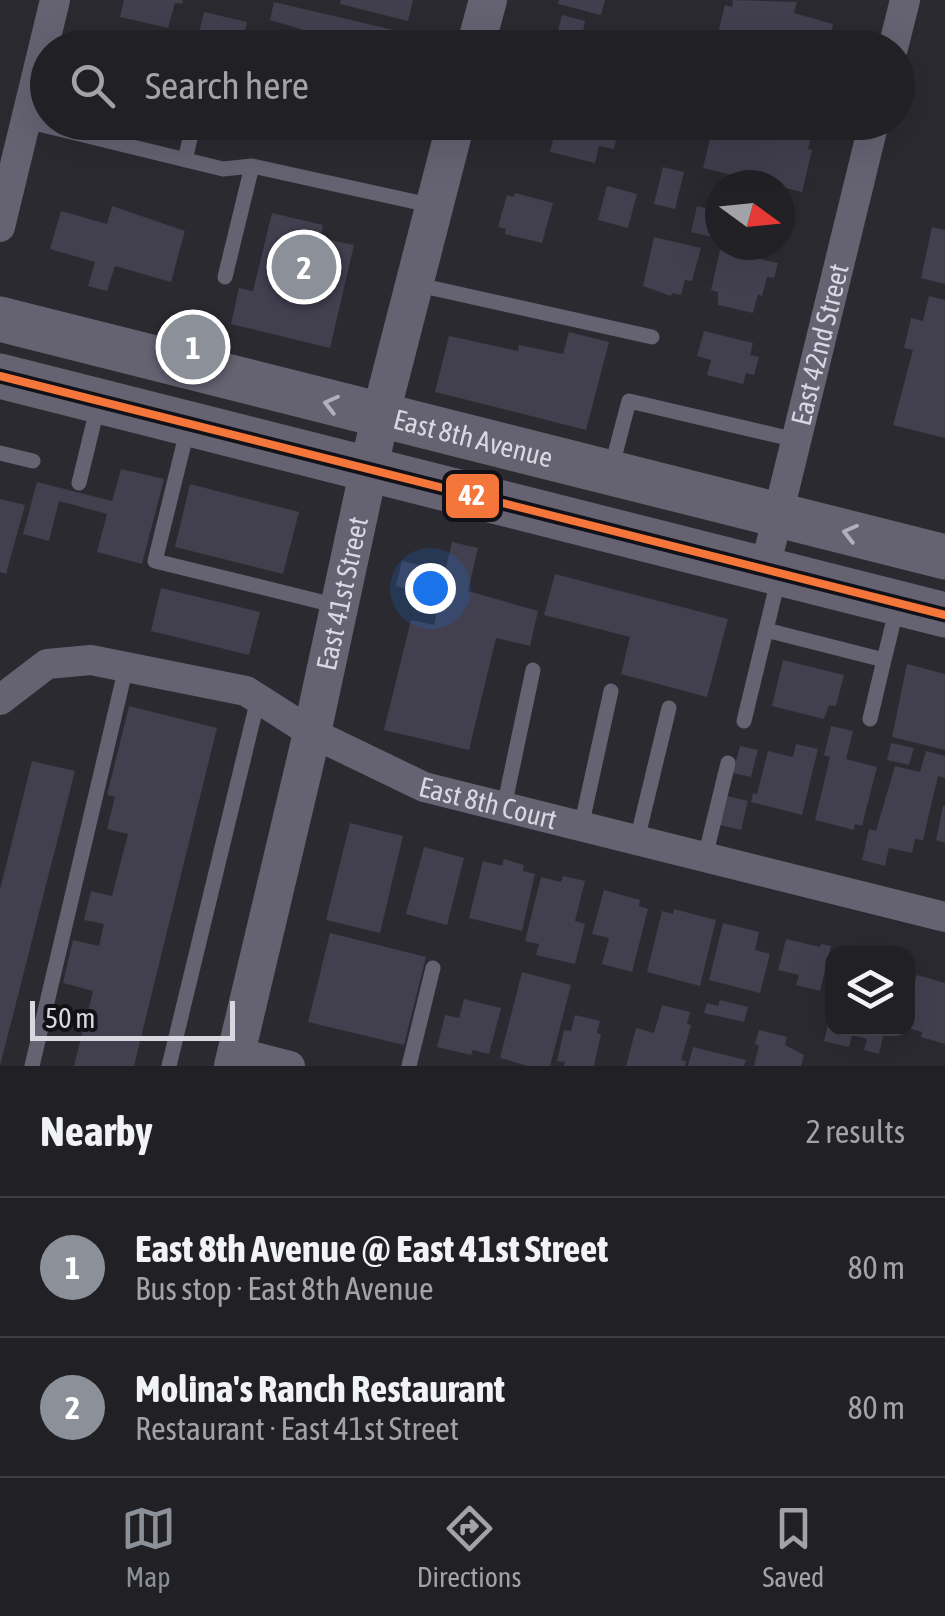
<!DOCTYPE html>
<meta charset="utf-8">
<style>
:root{--surface:#202025;--page:#2d2d32;--text:#f1f3f6;--muted:#a2a3a7;--line:#3d3e42;--accent:#8c9099}
body{margin:0;font-family:"Asap Condensed",sans-serif;background:var(--page);color:var(--text)}
.controls{position:absolute;right:30px;bottom:30px;display:grid;overflow:hidden;border-radius:20px;box-shadow:0 10px 40px #0002}
.controls button{width:90px;height:90px;display:grid;place-items:center;padding:0;border:0;border-bottom:2px solid var(--line);background:var(--surface);color:var(--text);font:50px sans-serif}
.compass{position:absolute;left:705px;top:170px;width:90px;height:90px;border-radius:50%;background:var(--surface);box-shadow:0 10px 40px #0002;rotate:105deg}
.scale{position:absolute;left:30px;bottom:25px;width:205px;box-sizing:border-box;padding-left:10px;border:5px solid #d9d8e1;border-top:0;font-size:28px;line-height:35px;white-space:nowrap;color:#d9d8e1;-webkit-text-stroke:8px #121117;paint-order:stroke}
.you{position:absolute;left:430px;top:588px;width:35px;height:35px;margin:-25px;border:8px solid #fff;border-radius:50%;background:#1a73e8;box-shadow:0 0 0 15px #1a73e833}
.badge{display:grid;place-items:center;width:65px;height:65px;border-radius:50%;background:var(--accent);color:#fff;font-size:32px;font-weight:700}
.pin{position:absolute;translate:-50% -50%;border:5px solid #fff;box-shadow:0 2px 10px #0006}
.list{margin:0;padding:0;list-style:none}
h2{display:flex;justify-content:space-between;align-items:center;height:130px;margin:0;padding:0 40px;font-size:42px}
h2 small{font-size:32px;font-weight:400;color:var(--muted)}
.list li{display:grid;grid-template-columns:65px 1fr auto;gap:30px;align-items:center;box-sizing:border-box;height:140px;padding:0 40px;border-top:2px solid var(--line)}
.list b{display:block;font-size:38px;white-space:nowrap}
.list p{margin:0;font-size:32px;white-space:nowrap;color:var(--muted)}
.list em{font-size:32px;font-style:normal;color:var(--muted)}
.icon{flex:none;width:55px;height:55px;fill:none;stroke:currentColor;stroke-width:2;stroke-linecap:round;stroke-linejoin:round}
.map{position:relative;flex:none;width:945px;height:1066px;overflow:hidden}
.search{position:absolute;background:var(--surface);box-shadow:0 10px 40px #0002;left:30px;right:30px;top:30px;height:110px;display:flex;align-items:center;gap:25px;box-sizing:border-box;padding:0 35px;border-radius:55px;color:var(--muted);font-size:38px}
.sheet{height:410px;background:var(--surface)}
nav{display:flex;justify-content:space-around;align-items:center;box-sizing:border-box;height:140px;border-top:2px solid var(--line);background:var(--surface);font-size:28px;color:var(--muted)}
nav a{display:grid;justify-items:center;gap:5px}
nav .on{color:var(--accent)}
.map>svg:first-child{display:block}
</style>
<div class="map">
<svg width="945" height="1066" viewBox="0 0 945 1066">
<rect width="100%" height="100%" fill="#2b2a31"/>
<path fill="#423f4f" d="M124,0H183L182,4L175,3L168,28L120,17Z
M341,0H413L408,21L340,4Z
M559,0H605L601,15L558,4Z
M733,0L797,2L794,13L833,24L828,46H722L724,39L717,37L725,5L732,7Z
M274,2L398,31L393,48H329L331,38L270,20Z
M204,12L247,22L241,48L196,46Z
M562,15L585,21L583,31L602,36L599,48H531L533,37L549,41L551,36L556,38Z
M302,122H363L359,137Z
M512,122H620L614,149L599,146L595,163L550,152L554,136L512,126Z
M714,122H732L788,136L789,132L811,137L808,149L812,150L802,192L703,168Z
M793,122H820L818,132L792,126Z
M663,167L684,172L675,209L654,204Z
M607,186L637,194L628,228L598,220Z
M515,193L553,203L542,243L505,234L506,229L498,227L507,195L514,197Z
M112,206L185,231L171,282L115,266L107,291L88,286L95,262L50,249L61,211L107,224Z
M697,206L720,211V239L691,232Z
M272,213L323,225L321,238L354,245L330,348L231,324L239,288L253,291Z
M932,227L945,230V284L921,278Z
M654,237L701,248L692,281L685,280L681,295L672,293L671,296L643,286Z
M720,250L778,263L774,278L767,277L762,296L758,294L753,313L718,305V292L711,290Z
M929,296L945,300V438L893,425L913,350L904,348L911,318L923,321Z
M704,331L753,343L750,355L759,357L754,375L746,373L743,384L707,375L711,360L697,356Z
M569,332L609,342L586,430L435,392L449,336L518,351L519,345L563,354Z
M121,469L164,479L142,564L97,552L107,514L59,501L49,541L23,534L37,482L112,501Z
M190,484L299,512L283,574L175,547Z
M0,499L25,505L6,574L0,572Z
M452,542L478,548L468,591L538,611L530,646L496,638L469,750L384,730L411,620L434,625L440,597L396,586L402,561L445,571Z
M555,574L728,619L707,697L621,674L630,637L544,615Z
M161,588L260,612L249,655L151,631Z
M783,660L844,675L836,706L829,705L824,719L772,706Z
M907,664L945,674V750L892,737Z
M129,706L217,728L134,1066H74L93,991L63,983L73,940L99,946L104,924L84,920L91,891L112,896L128,834L107,829L115,797L107,795Z
M831,726L853,731L846,759L877,767L862,826L855,824L854,830L815,820L830,757L824,755Z
M891,743L914,748L909,765L887,760Z
M796,744L818,749L802,815L751,802L753,793L757,794L768,751L793,757Z
M740,746L758,750L751,777L733,773Z
M926,751L945,756V778L938,776L923,840L915,839L912,853L889,848L885,866L862,860L869,829L876,831L895,766L920,772Z
M32,761L75,771L0,1066V890Z
M724,795L748,801L741,830L716,824Z
M943,806H945V843L936,840Z
M350,823L403,836L380,933L326,920Z
M424,847L464,858L447,925L406,914Z
M504,859L524,865L523,871L535,874L522,931L469,918L483,861L502,866Z
M563,876L585,881L575,921L585,924L575,964L536,955L539,944L525,941L541,877L561,882Z
M604,890L640,900L639,906L648,909L632,972L602,964L609,938L592,934Z
M674,909L716,920L700,986L647,972L662,911L673,914Z
M723,923L759,932L755,950L770,954L760,993L709,980Z
M330,933L426,957L404,1045L308,1022Z
M786,939L820,947L821,944L831,946L820,991L796,985L799,975L778,970Z
M522,972L571,985L550,1066H528L500,1058Z
M917,975L945,983V1044L921,1037L922,1032L908,1028V1003Z
M464,999L501,1008L489,1054L473,1050L471,1055L437,1047L445,1015L459,1018Z
M720,1000L748,1007L744,1022L704,1013L707,1003L718,1006Z
M662,1005L690,1012L687,1024L691,1025L681,1060L686,1061L685,1066H626L636,1028L654,1033Z
M831,1012L832,1028H885L879,1054L864,1050L867,1039L852,1035L849,1047L824,1041Z
M575,1015L600,1021L597,1033L601,1034L594,1066H564L565,1062L557,1061L564,1030L571,1031Z
M759,1030L787,1037L785,1045L804,1055L801,1066H754L759,1046L755,1044Z
M693,1047L746,1060L744,1066H688Z"/>
<g fill="none" stroke-linecap="round" stroke-linejoin="round">
<path stroke="#656272" stroke-width="15" d="M26,121L223,169L252,166
M185,160L194,122
M225,277L252,166L434,206
M414,284L652,337
M188,427L155,561L338,606
M0,453L33,461
M611,469L629,401L796,440
M79,483L98,405
M766,630L884,660L897,607
M870,719L884,660
M744,721L779,576
M504,807L533,670
M581,827L611,691
M637,840L669,708
M705,857L728,763
M32,1066L126,667
M169,1066L258,699
M409,1066L433,968"/>
<g stroke="#656272" stroke-width="30">
<path d="M893,48L905,0"/>
<path d="M0,227L55,0"/>
<path id="s1" d="M765,568L874,122"/>
<path id="s2" d="M0,700L47,664L91,660L246,691L312,733L424,787L945,917"/>
<path d="M236,1052L290,1066"/>
</g>
<g stroke="#656272" stroke-width="38">
<path d="M475,48L488,0"/>
<path id="s3" d="M233,1066L312,733L380,417L456,122"/>
</g>
<g stroke="#656372" stroke-width="45">
<path id="s4" d="M0,319L945,557"/>
<path d="M0,376L945,615"/>
</g>
<g stroke="#121117" stroke-width="15">
<path id="bus-1" d="M0,376L945,615"/>
</g>
<use href="#bus-1" stroke="#f5763a" stroke-width="8"/>
</g>
<defs><path id="oneway-chevron" d="M-2-3.5L2.5 0L-2 3.5" fill="none" stroke-width="1.6" stroke-linecap="round" stroke-linejoin="round" transform="scale(2.5)"/></defs>
<g stroke="#b0afba">
<use href="#oneway-chevron" transform="translate(331 404) rotate(-166)"/>
<use href="#oneway-chevron" transform="translate(850 533) rotate(-166)"/>
</g>
<g text-anchor="middle" dominant-baseline="central" stroke-width="9" stroke-linejoin="round" paint-order="stroke">
<g font-size="28" fill="#d9d8e1" stroke="#121117">
<text stroke="none"><textPath href="#s1" startOffset="230">East 42nd Street</textPath></text>
<text stroke="none"><textPath href="#s4" startOffset="488">East 8th Avenue</textPath></text>
<text stroke="none"><textPath href="#s3" startOffset="485">East 41st Street</textPath></text>
<text stroke="none"><textPath href="#s2" startOffset="530">East 8th Court</textPath></text>
</g>
</g>
<rect stroke="#121117" stroke-width="4" x="444" y="472" width="57" height="48" rx="10" fill="#f5763a"/>
<g font-size="28" text-anchor="middle" font-weight="bold" fill="#fff">
<text x="472" y="505">42</text>
</g>
</svg>
<div class="controls">
<button><svg class="icon" aria-label="layers" viewBox="0 0 24 24"><path d="M12 4l9 5-9 5-9-5zM3 14l9 5 9-5"/></svg></button>
</div>
<svg class="compass" viewBox="-18 -18 36 36"><path d="M0-13l5 13h-10z" fill="#e53935"/><path d="M0 13l5-13h-10z" fill="#a2a3a7"/></svg>
<div class="scale">50 m</div>
<div class="you"></div>
<div class="pin badge" style="left:193px;top:347px">1</div>
<div class="pin badge" style="left:304px;top:267px">2</div>
<div class="search"><svg class="icon" aria-label="search" viewBox="0 0 24 24"><circle cx="10" cy="10" r="6"/><path d="M15 15l6 6"/></svg>Search here</div>
</div>
<section class="sheet">
<h2>Nearby<small>2 results</small></h2>
<ul class="list">
<li><span class="badge">1</span><div><b>East 8th Avenue @ East 41st Street</b><p>Bus stop · East 8th Avenue</p></div><em>80 m</em></li>
<li><span class="badge">2</span><div><b>Molina's Ranch Restaurant</b><p>Restaurant · East 41st Street</p></div><em>80 m</em></li>
</ul>
</section>
<nav>
<a class="on"><svg class="icon" aria-label="map" viewBox="0 0 24 24"><path d="M3 6l6-2 6 2 6-2v14l-6 2-6-2-6 2zM9 4v14M15 6v14"/></svg>Map</a>
<a><svg class="icon" aria-label="directions" viewBox="0 0 24 24"><path d="M12 3l9 9-9 9-9-9zM9 14v-3h6M13 9l2 2-2 2"/></svg>Directions</a>
<a><svg class="icon" aria-label="saved" viewBox="0 0 24 24"><path d="M7 4h10v16l-5-4-5 4z"/></svg>Saved</a>
</nav>
